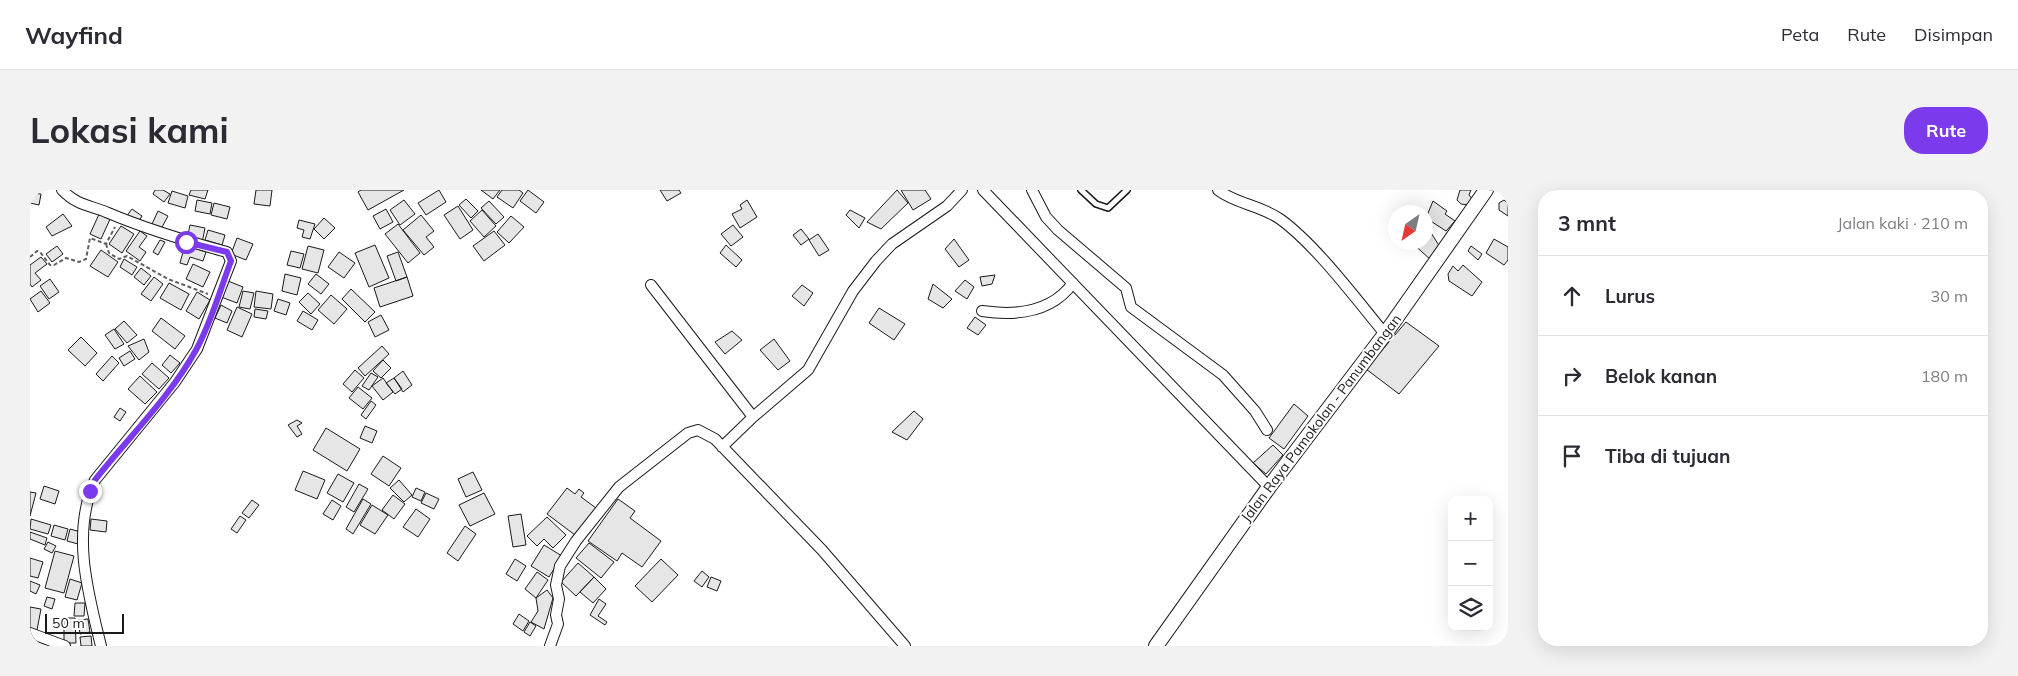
<!DOCTYPE html>
<html lang="id">
<meta charset="utf-8">
<style>
:root{--surface:#fff;--page:#f2f2f3;--text:#2b2b33;--muted:#7c7c81;--line:#e1e1e2;--accent:#7c3aed}
body{margin:0;font-family:Mulish,sans-serif;background:var(--page);color:var(--text)}
.controls{position:absolute;right:15px;bottom:15px;display:grid;overflow:hidden;border-radius:10px;box-shadow:0 5px 20px #0002}
.controls button{width:45px;height:45px;display:grid;place-items:center;padding:0;border:0;border-bottom:1px solid var(--line);background:var(--surface);color:var(--text);font:25px sans-serif}
.compass{position:absolute;left:1358px;top:15px;width:45px;height:45px;border-radius:50%;background:var(--surface);box-shadow:0 5px 20px #0002;rotate:214deg}
.scale{position:absolute;left:15px;bottom:12px;width:79px;box-sizing:border-box;padding-left:5px;border:2px solid #1a1a1a;border-top:0;font-size:14px;line-height:18px;white-space:nowrap;color:#1a1a1a;-webkit-text-stroke:4px #fff;paint-order:stroke}
.stop{position:absolute;width:15px;height:15px;margin:-11px;border:4px solid #7c3aed;border-radius:50%;background:#fff}
.stop.end{background:#7c3aed;border-color:#fff;box-shadow:0 1px 5px #0008}
.list{margin:0;padding:0;list-style:none}
h2{display:flex;justify-content:space-between;align-items:center;height:65px;margin:0;padding:0 20px;font-size:21px}
h2 small{font-size:16px;font-weight:400;color:var(--muted)}
.list li{display:grid;grid-template-columns:32px 1fr auto;gap:15px;align-items:center;box-sizing:border-box;height:80px;padding:0 20px;border-top:1px solid var(--line)}
.list b{display:block;font-size:19px;white-space:nowrap}
.list em{font-size:16px;font-style:normal;color:var(--muted)}
.icon{flex:none;width:28px;height:28px;fill:none;stroke:currentColor;stroke-width:2;stroke-linecap:round;stroke-linejoin:round}
.map{position:relative;flex:none;width:1478px;height:456px;overflow:hidden;border-radius:20px}
header{display:flex;align-items:center;gap:30px;box-sizing:border-box;height:70px;padding:0 25px;background:var(--surface);border-bottom:1px solid var(--line)}
header strong{font-size:24px}
nav{display:flex;gap:28px;margin-inline-start:auto;font-size:18px}
.intro{display:flex;align-items:center;justify-content:space-between;box-sizing:border-box;height:120px;padding:0 30px}
h1{margin:0;font-size:35px}
.button{padding:12px 22px;border-radius:20px;background:var(--accent);color:#fff;font-size:18px;font-weight:700}
main{display:flex;gap:30px;padding:0 30px}
aside{flex:1;background:var(--surface);border-radius:20px;box-shadow:0 5px 20px #0002}
.map>svg:first-child{display:block}
</style>
<header>
<strong>Wayfind</strong>
<nav><a>Peta</a><a>Rute</a><a>Disimpan</a></nav>
</header>
<div class="intro"><h1>Lokasi kami</h1><a class="button">Rute</a></div>
<main>
<div class="map">
<svg width="1478" height="456" viewBox="0 0 1478 456">
<rect width="100%" height="100%" fill="#fff"/>
<path fill="#e6e6e6" stroke="#1a1a1a" d="M125,0H133L140,4L134,12L123,4Z
M161,0H178L175,9L159,5Z
M226,0H242L240,16L224,14Z
M331,0H374L338,20L328,2Z
M409,0L416,12L396,25L388,13Z
M451,0H470L463,9Z
M472,0H489L493,3L483,18L467,7Z
M498,0L514,12L506,23L490,11Z
M630,0H649L651,3L637,11Z
M867,0L878,13L851,39L837,32Z
M871,0H895L901,9L883,20Z
M1441,0L1439,5L1443,10L1439,15L1431,14L1427,10L1430,0Z
M142,1L158,6L155,18L138,13Z
M0,3L11,4L9,15L0,13Z
M436,9L448,21L441,28L429,15Z
M167,10L182,13L180,24L165,21Z
M374,10L385,24L370,35L360,20Z
M717,10L727,27L710,38L702,24L712,19L710,15Z
M1474,10L1478,13V26L1469,20V13Z
M459,11L474,27L466,34L451,18Z
M1403,11L1417,21L1415,24L1425,31L1416,41L1396,28Z
M184,13L200,17L197,29L181,25Z
M428,16L443,40L430,49L414,25Z
M102,19L112,26L107,34L96,27Z
M356,19L363,32L350,39L343,26Z
M452,20L466,36L454,47L440,31Z
M820,20L835,28L829,38L816,25Z
M128,21L138,26L131,39L122,34Z
M70,22L81,27L71,49L60,44Z
M33,24L42,36L22,46L16,37Z
M391,25L404,41L396,47L404,57L394,65L373,40Z
M481,26L494,37L479,53L467,42Z
M294,28L305,38L294,49L284,39Z
M269,30L285,34L280,49L272,47L274,40L267,38Z
M368,34L390,63L378,73L355,44Z
M160,35L175,38L172,53L157,49Z
M703,35L713,47L701,56L691,44Z
M1396,35L1410,57L1401,70L1382,53L1396,52Z
M91,36L104,44L92,63L79,54Z
M771,39L779,49L771,55L763,45Z
M178,40L195,45L192,55L175,50Z
M110,41L117,46L109,57L116,62L110,71L96,61Z
M464,41L475,55L454,71L443,56Z
M788,44L799,60L789,66L779,50Z
M207,48L223,54L216,70L201,64Z
M924,49L939,70L929,77L915,59Z
M1464,49L1478,57V70L1474,75L1456,63Z
M130,50L135,52L128,65L123,62Z
M155,55L176,62L173,71L160,67L157,75L150,73Z
M345,55L359,88L339,97L325,63Z
M696,55L712,70L706,77L690,63Z
M27,56L33,64L22,72L16,64Z
M278,56L294,60L288,83L272,79Z
M1441,56L1452,64L1448,70L1438,61Z
M71,60L88,72L78,87L60,76Z
M261,61L274,64L270,78L257,75Z
M309,62L325,73L314,88L298,77Z
M368,62L377,87L366,91L357,66Z
M11,67L17,74L5,83L11,90L2,97L0,94V75Z
M94,69L107,77L102,85L90,77Z
M163,74L180,82L173,97L156,89Z
M1433,75L1452,92L1442,106L1419,91L1418,84L1423,76L1428,81Z
M111,78L121,86L114,95L104,87Z
M255,84L271,88L267,105L252,101Z
M286,84L299,94L291,104L278,94Z
M965,85L962,94L952,96L950,87Z
M124,87L133,94L121,111L111,104Z
M377,87L383,106L350,117L344,98Z
M20,89L29,102L19,109L10,96Z
M935,90L944,97L937,109L925,101Z
M198,91L213,97L207,113L191,107Z
M139,93L159,104L151,120L130,108Z
M903,94L922,109L913,118L898,109Z
M772,95L783,103L774,116L762,106Z
M321,99L345,122L335,132L312,109Z
M11,101L20,113L8,122L0,109Z
M213,101L224,103L220,119L209,117Z
M226,101L243,104L241,119L224,117Z
M167,102L180,110L169,129L156,121Z
M278,103L290,114L281,124L269,112Z
M301,105L317,119L304,134L288,120Z
M248,109L260,113L256,125L244,121Z
M191,115L202,121L197,133L185,128Z
M207,117L222,124L212,147L197,140Z
M849,118L875,134L864,150L839,133Z
M225,119L238,121L236,129L224,127Z
M273,121L288,130L282,140L267,131Z
M351,125L359,140L345,147L338,132Z
M945,127L956,135L948,145L937,138Z
M131,128L155,146L145,159L122,141Z
M94,131L107,145L97,153L85,139Z
M1376,132L1409,156L1369,204L1336,179Z
M84,139L94,154L85,159L75,145Z
M702,141L712,150L695,164L685,152Z
M51,147L67,163L55,176L38,160Z
M114,149L119,162L109,170L98,156Z
M744,149L760,171L748,180L730,160Z
M352,156L359,164L335,186L328,178Z
M100,161L105,169L94,176L89,168Z
M140,165L150,173L141,183L132,175Z
M82,166L89,173L73,191L66,184Z
M353,170L361,178L351,188L343,181Z
M122,173L139,188L129,199L112,184Z
M325,180L334,188L322,202L313,194Z
M373,181L382,195L373,202L364,188Z
M341,183L348,187L339,200L332,196Z
M110,186L127,202L115,214L98,199Z
M353,188L363,202L353,210L342,196Z
M364,188L372,199L365,204L356,193Z
M328,197L342,208L333,219L319,208Z
M341,211L346,215L336,229L331,225Z
M1264,214L1278,226L1254,259L1239,248Z
M90,218L96,222L90,231L84,227Z
M884,221L893,229L877,250L862,242Z
M267,230L272,233L267,236L272,244L267,247L258,235Z
M335,236L347,241L342,253L330,248Z
M296,238L330,259L317,281L283,260Z
M1243,255L1253,265L1236,284L1223,273Z
M353,266L371,278L359,296L341,284Z
M273,281L295,290L287,309L265,300Z
M443,282L452,300L436,307L428,289Z
M308,284L324,293L313,312L297,303Z
M369,290L382,305L374,312L360,298Z
M329,294L338,299L324,322L316,317Z
M14,296L29,301L25,314L10,309Z
M386,298L395,302L391,311L382,307Z
M537,298L545,304L549,299L554,303L551,307L566,318L545,345L517,324Z
M0,302L6,303L0,326Z
M396,303L409,309L404,319L391,313Z
M454,303L465,324L440,336L429,315Z
M363,305L375,314L364,329L352,320Z
M333,309L341,314L323,344L316,339Z
M588,309L605,321L600,328L631,351L612,377L592,363L587,371L558,351Z
M222,310L229,315L219,328L212,323Z
M302,310L311,316L303,330L293,324Z
M342,315L358,325L345,344L330,335Z
M386,319L400,329L388,347L373,337Z
M491,324L496,355L483,357L478,326Z
M210,326L216,330L207,343L201,339Z
M517,327L536,345L523,358L514,349L507,356L497,346Z
M1,329L21,335L18,344L0,339Z
M61,329L77,331L76,342L60,340Z
M24,335L38,339L35,350L21,346Z
M435,336L446,344L428,371L417,363Z
M40,339L51,342L48,354L37,351Z
M0,342L17,348L15,355L0,349Z
M18,352L26,356L22,363L14,359Z
M559,353L584,372L571,388L546,368Z
M514,355L532,366L519,387L501,376Z
M25,361L44,366L34,403L15,398Z
M0,368L13,372L8,388L0,386Z
M485,369L496,376L487,391L476,384Z
M631,369L648,385L622,412L605,396Z
M548,373L564,387L546,406L531,392Z
M672,381L679,387L672,397L664,391Z
M507,382L518,390L506,408L495,399Z
M564,387L576,399L563,413L550,402Z
M681,387L691,391L687,401L677,397Z
M40,389L52,393L47,410L35,407Z
M0,391L10,395L6,404L0,401Z
M517,400L523,408L514,439L501,432L508,421L506,408Z
M17,407L25,409L22,419L14,416Z
M569,409L576,414L568,426L577,432L575,435L560,425Z
M45,413H55L54,426H44Z
M0,417L11,419L7,440L0,438Z
M489,424L499,431L493,441L483,434Z
M34,428H45L46,453H34Z
M58,429L60,442L50,444L48,430Z
M500,432L506,436L500,446L494,442Z
M61,446L62,456H51L50,447Z"/>
<g fill="none" stroke-linecap="round" stroke-linejoin="round">
<g stroke="#1a1a1a" stroke-width="8">
<path id="service" d="M1051,0L1066,14L1078,18L1097,0"/>
</g>
<g stroke="#1a1a1a" stroke-width="12">
<path id="minor" d="M32,0C47,15 58,15 76,22C116,39 156,51 197,62L201,71L167,159L145,192L65,290C41,343 58,403 71,456
M953,0L1239,297
M1002,0L1016,27L1028,40L1096,98L1101,117L1193,185L1225,221L1237,240
M1188,0C1206,14 1230,15 1250,29C1285,54 1326,109 1355,144
M621,95L723,227
M952,121C986,126 1022,122 1043,93
M692,257L723,227L778,180L823,101L846,71L862,54L917,16L932,0
M0,443L35,456
M520,456L528,434L526,425L529,409L526,395L530,376L546,351L589,297L658,243L668,240L685,249L792,360L875,456"/>
</g>
<g stroke="#1a1a1a" stroke-width="16">
<path id="secondary" d="M1126,456L1239,297L1355,144L1456,0"/>
</g>
<path stroke="#5f5f5f" stroke-width="2" stroke-dasharray="4 2.5" stroke-linecap="butt" d="M76,54L79,63L89,69L97,66L138,89L178,104
M0,67L7,61L10,62L20,75H24L36,68L49,72L56,69L60,48L76,54L85,37"/>
<use href="#service" stroke="#fff" stroke-width="5"/>
<use href="#minor" stroke="#fff" stroke-width="10"/>
<use href="#secondary" stroke="#fff" stroke-width="14"/>
</g>
<g fill="none" stroke-linecap="round" stroke-linejoin="round">
<path stroke="#7c3aed" stroke-width="6" d="M60,301L65,290C98,248 140,207 166,160C181,133 190,100 201,71L197,62L156,52"/>
</g>
<g text-anchor="middle" dominant-baseline="central" stroke-width="4" stroke-linejoin="round" paint-order="stroke">
<g font-size="14" fill="#1a1a1a" stroke="#fff">
<text transform="translate(1291 228) rotate(-53)">Jalan Raya Pamokolan - Panumbangan</text>
</g>
</g>
</svg>
<div class="controls">
<button>+</button>
<button>−</button>
<button><svg class="icon" aria-label="layers" viewBox="0 0 24 24"><path d="M12 4l9 5-9 5-9-5zM3 14l9 5 9-5"/></svg></button>
</div>
<svg class="compass" viewBox="-18 -18 36 36"><path d="M0-13l5 13h-10z" fill="#e53935"/><path d="M0 13l5-13h-10z" fill="#7c7c81"/></svg>
<div class="scale">50 m</div>
<div class="stop" style="left:156px;top:52px"></div>
<div class="stop end" style="left:60px;top:301px"></div>
</div>
<aside>
<h2>3 mnt<small>Jalan kaki · 210 m</small></h2>
<ul class="list">
<li><svg class="icon" aria-label="ahead" viewBox="0 0 24 24"><path d="M12 20V5M6 11l6-6 6 6"/></svg><div><b>Lurus</b></div><em>30 m</em></li>
<li><svg class="icon" aria-label="right" viewBox="0 0 24 24"><path d="M7 20v-9h11M14 6l5 5-5 5"/></svg><div><b>Belok kanan</b></div><em>180 m</em></li>
<li><svg class="icon" aria-label="arrive" viewBox="0 0 24 24"><path d="M6 21V4h12l-3 4 3 4H6"/></svg><div><b>Tiba di tujuan</b></div></li>
</ul>
</aside>
</main>
